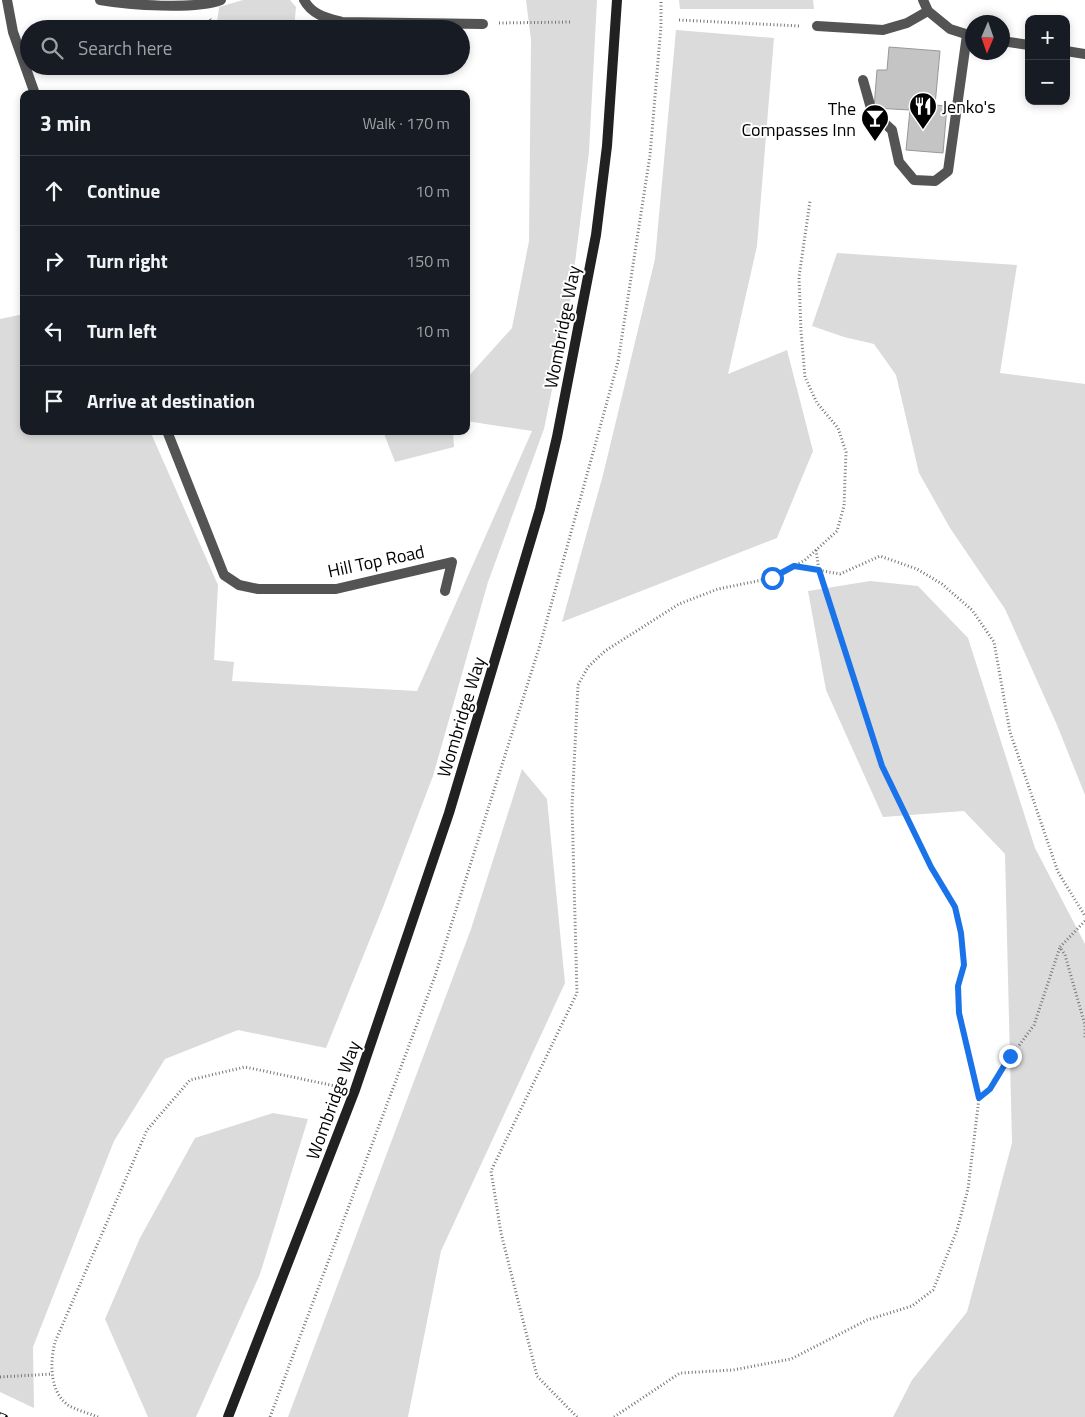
<!DOCTYPE html>
<meta charset="utf-8">
<style>
:root{--surface:#171b24;--page:#242831;--text:#f1f3f6;--muted:#9ea1a6;--line:#363941}
body{margin:0;font-family:"Titillium Web",sans-serif;background:var(--page);color:var(--text)}
.controls{position:absolute;right:15px;top:15px;display:grid;overflow:hidden;border-radius:10px;box-shadow:0 2px 8px #0003}
.controls button{width:45px;height:45px;display:grid;place-items:center;padding:0;border:0;border-bottom:1px solid var(--line);background:var(--surface);color:var(--text);font:25px sans-serif}
.compass{position:absolute;left:965px;top:15px;width:45px;height:45px;border-radius:50%;background:var(--surface);box-shadow:0 2px 8px #0003;rotate:182deg}
.stop{position:absolute;width:15px;height:15px;margin:-11px;border:4px solid #1a73e8;border-radius:50%;background:#fff}
.stop.end{background:#1a73e8;border-color:#fff;box-shadow:0 1px 5px #0008}
.list{margin:0;padding:0;list-style:none}
h2{display:flex;justify-content:space-between;align-items:center;height:65px;margin:0;padding:0 20px;font-size:21px}
h2 small{font-size:16px;font-weight:400;color:var(--muted)}
.list li{display:grid;grid-template-columns:32px 1fr auto;gap:15px;align-items:center;box-sizing:border-box;height:70px;padding:0 20px;border-top:1px solid var(--line)}
.list b{display:block;font-size:19px;white-space:nowrap}
.list em{font-size:16px;font-style:normal;color:var(--muted)}
.icon{flex:none;width:28px;height:28px;fill:none;stroke:currentColor;stroke-width:2;stroke-linecap:round;stroke-linejoin:round}
.map{position:relative;flex:none;width:1085px;height:1417px;overflow:hidden}
.search{position:absolute;background:var(--surface);box-shadow:0 2px 8px #0003;left:20px;top:20px;width:450px;height:55px;display:flex;align-items:center;gap:12px;box-sizing:border-box;padding:0 18px;border-radius:28px;color:var(--muted);font-size:19px}
.panel{position:absolute;background:var(--surface);box-shadow:0 2px 8px #0003;left:20px;top:90px;width:450px;height:345px;border-radius:10px}
.map>svg:first-child{display:block}
</style>
<div class="map">
<svg width="1085" height="1417" viewBox="0 0 1085 1417">
<rect width="100%" height="100%" fill="#fff"/>
<path fill="#dbdbdb" d="M243,0H290L296,7L294,29L217,23L219,7Z
M526,0H597L589,152L570,302L544,429L488,582L433,776L383,907L326,1048L238,1030L165,1059L114,1141L33,1347L34,1408L0,1392V319L24,314V431H150L218,585L214,660L234,662L232,681L417,691L532,431L466,421V379L512,328L529,241L531,40Z
M679,0H813L814,9H680Z
M676,30L774,38L757,246L728,374L787,350L813,451L777,538L562,622L603,475L655,259Z
M837,253L1017,265L1000,373L1085,384V795L1057,725L1005,609L950,528L919,473L896,375L874,344L844,337L812,326Z
M383,431H453L454,447L395,462Z
M870,581L918,586L968,638L1035,848L1085,944V1417H893L912,1380L967,1312L1012,1143L1005,854L964,811L883,817L826,690L808,591Z
M522,769L547,799L565,983L441,1251L408,1417H288L471,929Z
M273,1113L308,1119L260,1274L196,1417H148L105,1319L140,1238L195,1138Z"/>
<path fill="#c4c4c4" stroke="#989898" d="M889,47L940,51L935,105L947,106L943,153L906,150L910,110L874,108L877,70H887Z"/>
<g fill="none" stroke-linecap="round" stroke-linejoin="round">
<path stroke="#767676" stroke-width="3" stroke-dasharray="1 2.5" stroke-linecap="butt" d="M210,19L214,26L251,29
M679,20L800,26
M499,23L572,22
M816,550L819,570L882,766L931,867L955,907L961,933L964,965L958,986L959,1013L979,1098
M795,566L840,574L880,556L917,569L942,584L972,610L994,642L1010,732L1058,872L1085,916
M1085,921L1060,947L1065,955L1085,1025V1038
M0,1377L52,1374
M98,1417C88,1413 76,1410 68,1405C49,1391 50,1362 55,1342L147,1130L190,1080L245,1067L340,1087
M270,1417L435,976L540,645L618,362L650,155L661,26V0
M577,1417L537,1376L501,1233L491,1171L577,993L572,806L578,685L588,667L605,651L679,604L718,589L772,578L805,560L837,531L844,506L846,452L838,428L817,403L805,377L801,331L799,277L810,201
M614,1417L680,1373L733,1370L791,1359L867,1320L912,1306L933,1290L957,1230L968,1189L979,1098L990,1089L999,1073L1034,1025L1060,947"/>
<path stroke="#545454" stroke-width="10" d="M863,80L872,112L892,130L899,162L914,180L935,181L948,171L967,35"/>
<path stroke="#545454" stroke-width="10" d="M7,0L13,32L35,94
M100,0C129,5 194,10 221,0
M304,0C312,15 327,18 342,22L483,24
M923,0L928,11
M817,26L883,30L907,23L928,11L950,29L972,36
M1002,41L1029,45
M1066,51L1085,54
M167,431L224,575L239,585L258,589H336L452,562L445,591"/>
<path stroke="#212121" stroke-width="10" d="M228,1417L355,1090L449,813L540,509L557,437L596,235L607,146L617,0"/>
<g stroke="#000" stroke-width="5.5">
<path id="rail" d="M0,1415L5,1417"/>
</g>
<use href="#rail" stroke="#fff" stroke-width="4" stroke-dasharray="11" stroke-linecap="butt"/>
</g>
<g fill="none" stroke-linecap="round" stroke-linejoin="round">
<path stroke="#1a73e8" stroke-width="6" d="M772,578L794,566L819,570L882,766L931,867L955,907L961,933L964,965L958,986L959,1013L979,1098L990,1089L1010,1056"/>
</g>
<defs>
<g id="restaurant-pin" transform="scale(1.4375)"><path d="M0 17L-7.5 6A9.5 9.5 0 1 1 7.5 6Z" fill="#000" stroke="#fff"/><path d="M-5-6h1v4h1v-4h1v4h1v-4h1v5L-1.5 .5V6h-2V.5L-5-1ZM5-6V6H3V1.5H1.5Q1.5-4 5-6Z" fill="#fff"/></g>
<g id="bar-pin" transform="scale(1.4375)"><path d="M0 17L-7.5 6A9.5 9.5 0 1 1 7.5 6Z" fill="#000" stroke="#fff"/><path d="M-6-5H6L.8 .8V4.5H3.5V6h-7V4.5H-.8V.8Z" fill="#fff"/></g>
</defs>
<g fill-rule="evenodd">
<use href="#restaurant-pin" x="923" y="106"/>
<use href="#bar-pin" x="875" y="118"/>
</g>
<g text-anchor="middle" dominant-baseline="central" stroke-width="4" stroke-linejoin="round" paint-order="stroke">
<g font-size="18" fill="#000" stroke="#fff" text-anchor="start">
<text x="942" y="106">Jenko's</text>
<text x="856" y="108" text-anchor="end">The<tspan x="856" dy="21">Compasses Inn</tspan></text>
</g>
<g font-size="18" fill="#000" stroke="#fff">
<text transform="translate(562 327) rotate(-79)">Wombridge Way</text>
<text transform="translate(376 561) rotate(-12)">Hill Top Road</text>
<text transform="translate(461 717) rotate(-73)">Wombridge Way</text>
<text transform="translate(333 1100) rotate(-70)">Wombridge Way</text>
</g>
</g>
</svg>
<div class="controls">
<button>+</button>
<button>−</button>
</div>
<svg class="compass" viewBox="-18 -18 36 36"><path d="M0-13l5 13h-10z" fill="#e53935"/><path d="M0 13l5-13h-10z" fill="#9ea1a6"/></svg>
<div class="stop" style="left:772px;top:578px"></div>
<div class="stop end" style="left:1010px;top:1056px"></div>
<div class="search"><svg class="icon" aria-label="search" viewBox="0 0 24 24"><circle cx="10" cy="10" r="6"/><path d="M15 15l6 6"/></svg>Search here</div>
<section class="panel">
<h2>3 min<small>Walk · 170 m</small></h2>
<ul class="list">
<li><svg class="icon" aria-label="ahead" viewBox="0 0 24 24"><path d="M12 20V5M6 11l6-6 6 6"/></svg><div><b>Continue</b></div><em>10 m</em></li>
<li><svg class="icon" aria-label="right" viewBox="0 0 24 24"><path d="M7 20v-9h11M14 6l5 5-5 5"/></svg><div><b>Turn right</b></div><em>150 m</em></li>
<li><svg class="icon" aria-label="left" viewBox="0 0 24 24"><path d="M17 20v-9H6M10 6l-5 5 5 5"/></svg><div><b>Turn left</b></div><em>10 m</em></li>
<li><svg class="icon" aria-label="arrive" viewBox="0 0 24 24"><path d="M6 21V4h12l-3 4 3 4H6"/></svg><div><b>Arrive at destination</b></div></li>
</ul>
</section>
</div>
